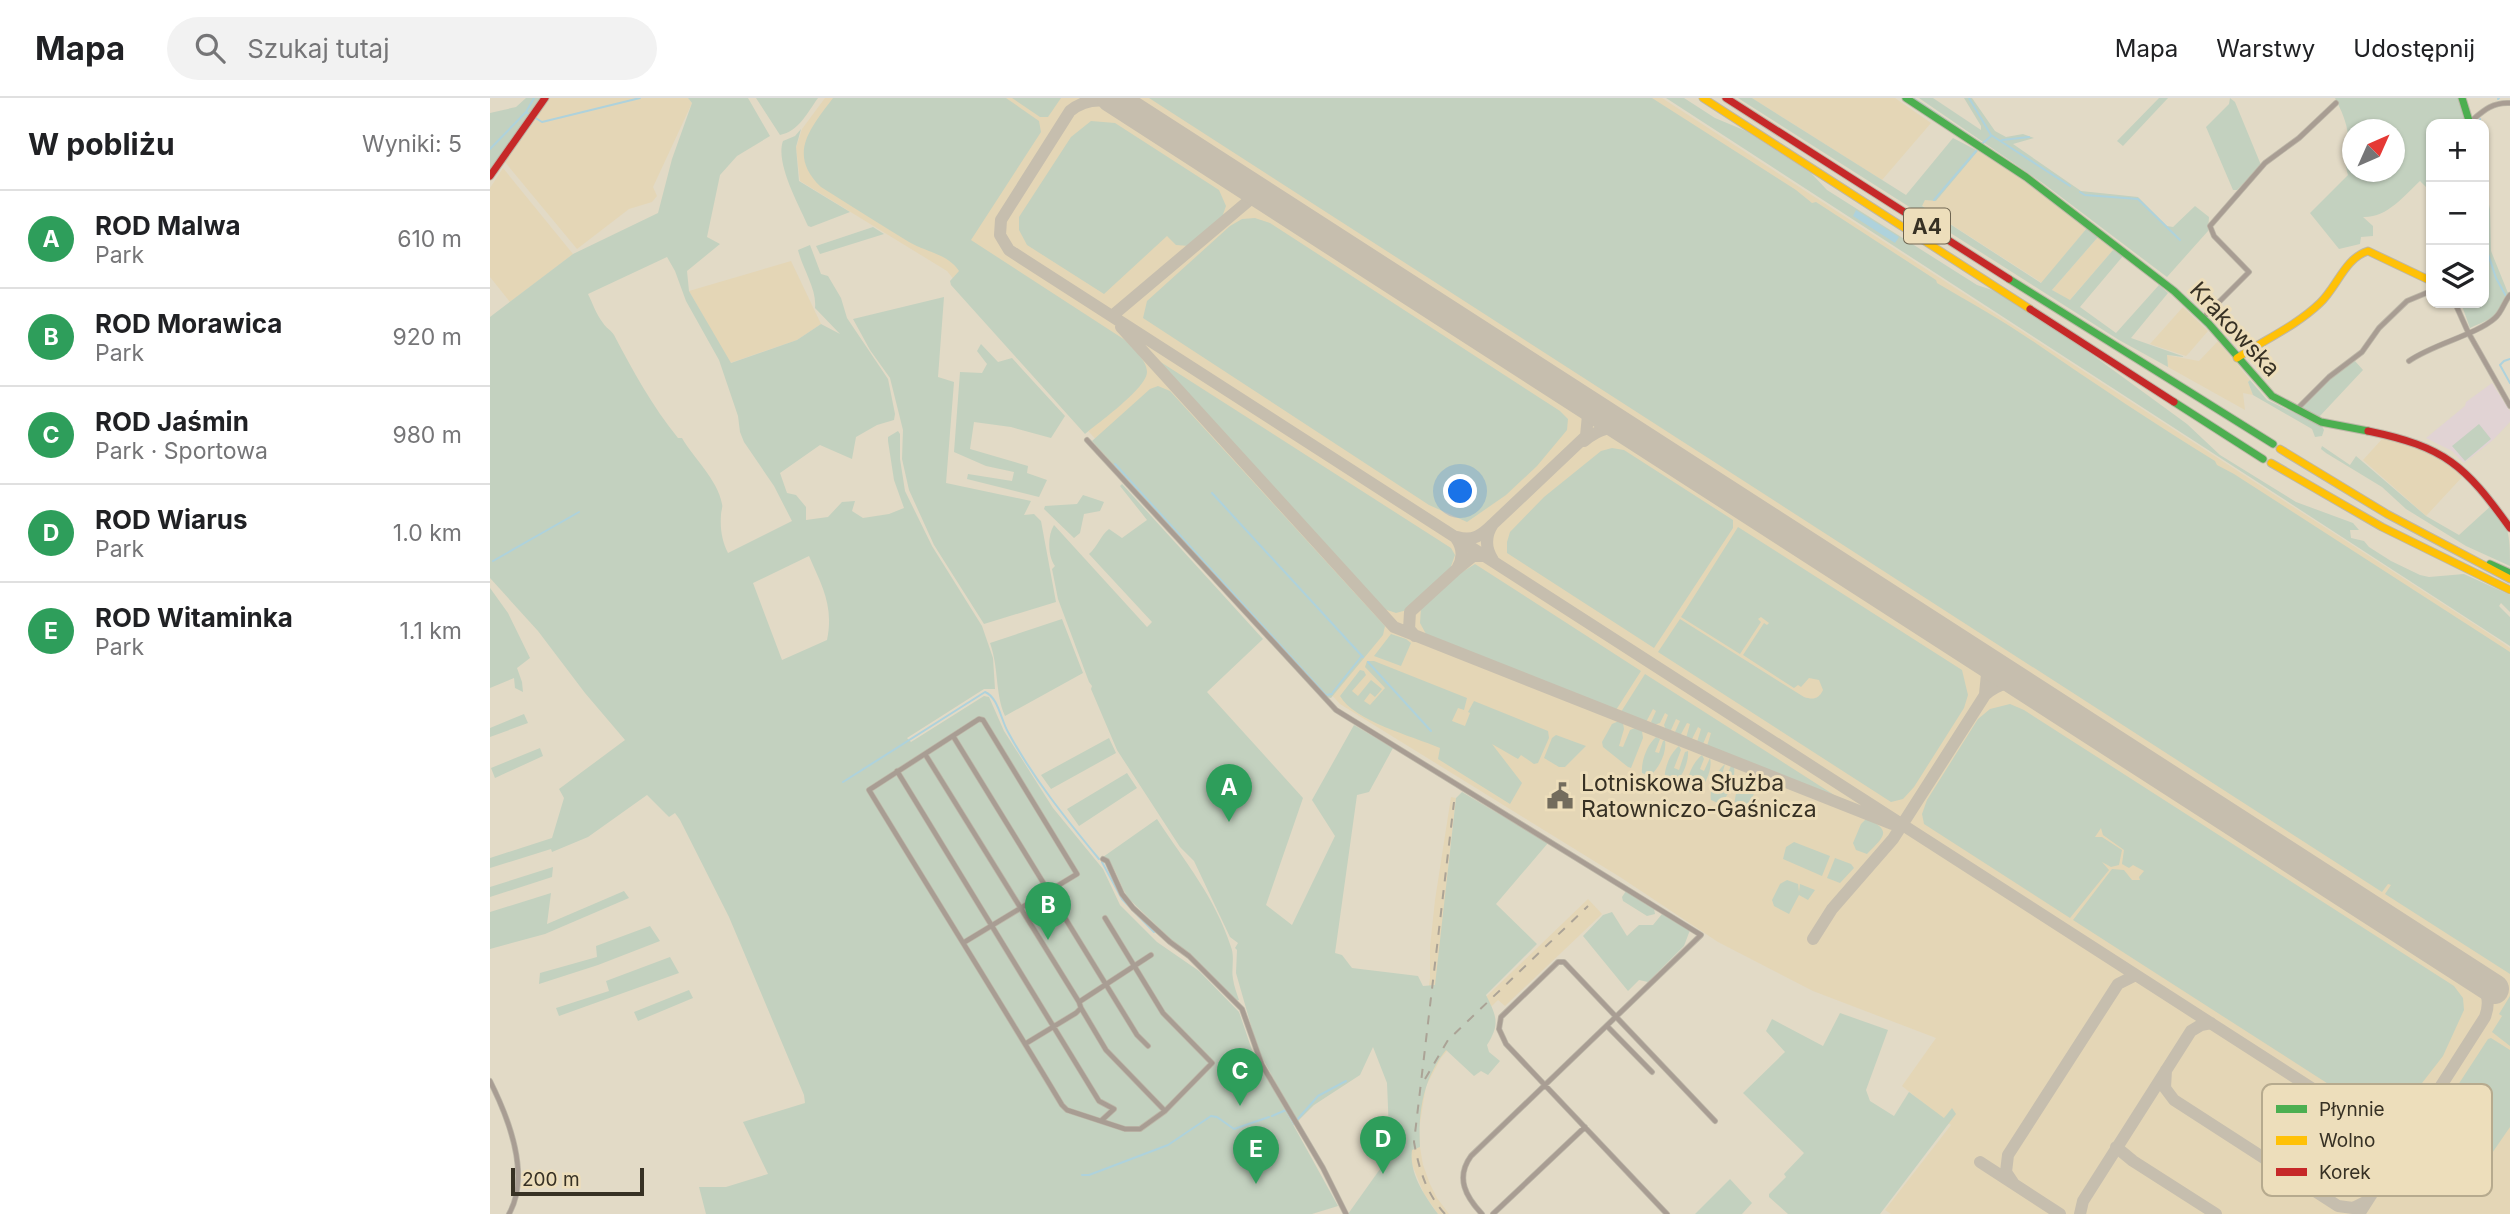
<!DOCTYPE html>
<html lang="pl">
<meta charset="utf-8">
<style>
:root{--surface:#fff;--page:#f2f2f2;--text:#202124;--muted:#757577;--line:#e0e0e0;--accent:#d93025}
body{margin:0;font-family:Inter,sans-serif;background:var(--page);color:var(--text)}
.controls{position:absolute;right:21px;top:21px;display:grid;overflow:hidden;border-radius:14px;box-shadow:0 2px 5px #0004}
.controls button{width:63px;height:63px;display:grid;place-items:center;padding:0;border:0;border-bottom:2px solid var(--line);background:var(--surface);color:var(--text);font:35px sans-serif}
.compass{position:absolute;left:1852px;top:21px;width:63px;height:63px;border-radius:50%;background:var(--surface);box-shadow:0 2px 5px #0004;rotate:45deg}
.scale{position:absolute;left:21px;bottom:18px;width:133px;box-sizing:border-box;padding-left:7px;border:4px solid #373124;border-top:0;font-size:19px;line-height:24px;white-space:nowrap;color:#373124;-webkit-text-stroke:5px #eddebb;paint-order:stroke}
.you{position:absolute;left:971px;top:394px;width:24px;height:24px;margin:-18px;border:5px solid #fff;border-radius:50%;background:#1a73e8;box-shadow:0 0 0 10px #1a73e833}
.badge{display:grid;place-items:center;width:46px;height:46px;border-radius:50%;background:var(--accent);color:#fff;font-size:23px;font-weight:700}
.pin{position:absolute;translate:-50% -58px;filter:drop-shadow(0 2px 4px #0008)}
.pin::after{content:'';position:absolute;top:37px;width:24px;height:21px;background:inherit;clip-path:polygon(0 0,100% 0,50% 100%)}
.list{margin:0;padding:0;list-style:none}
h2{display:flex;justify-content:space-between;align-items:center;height:91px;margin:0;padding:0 28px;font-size:30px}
h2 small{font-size:23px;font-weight:400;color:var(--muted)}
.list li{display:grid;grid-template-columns:46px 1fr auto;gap:21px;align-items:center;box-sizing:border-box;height:98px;padding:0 28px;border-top:2px solid var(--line)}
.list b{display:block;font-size:26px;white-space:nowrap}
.list p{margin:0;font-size:23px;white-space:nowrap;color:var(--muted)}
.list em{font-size:23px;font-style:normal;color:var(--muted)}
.icon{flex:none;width:38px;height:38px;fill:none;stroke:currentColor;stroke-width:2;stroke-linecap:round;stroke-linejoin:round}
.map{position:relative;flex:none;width:2020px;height:1116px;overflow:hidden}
header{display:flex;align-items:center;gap:42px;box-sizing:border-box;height:98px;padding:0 35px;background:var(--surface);border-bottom:2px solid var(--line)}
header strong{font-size:33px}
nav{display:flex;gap:38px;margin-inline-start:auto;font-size:24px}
.search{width:490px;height:63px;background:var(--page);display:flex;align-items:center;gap:18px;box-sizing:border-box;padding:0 24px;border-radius:38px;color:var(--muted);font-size:26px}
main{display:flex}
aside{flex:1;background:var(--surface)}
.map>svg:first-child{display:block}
</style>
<header>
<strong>Mapa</strong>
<div class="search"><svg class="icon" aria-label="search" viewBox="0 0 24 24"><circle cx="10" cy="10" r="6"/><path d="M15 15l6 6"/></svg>Szukaj tutaj</div>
<nav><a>Mapa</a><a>Warstwy</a><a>Udostępnij</a></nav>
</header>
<main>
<aside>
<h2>W pobliżu<small>Wyniki: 5</small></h2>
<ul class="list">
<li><span class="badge" style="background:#2e9e5b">A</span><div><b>ROD Malwa</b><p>Park</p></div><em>610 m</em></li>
<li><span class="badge" style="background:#2e9e5b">B</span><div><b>ROD Morawica</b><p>Park</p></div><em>920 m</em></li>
<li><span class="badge" style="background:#2e9e5b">C</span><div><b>ROD Jaśmin</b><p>Park · Sportowa</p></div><em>980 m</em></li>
<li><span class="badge" style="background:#2e9e5b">D</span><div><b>ROD Wiarus</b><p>Park</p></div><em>1.0 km</em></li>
<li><span class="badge" style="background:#2e9e5b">E</span><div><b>ROD Witaminka</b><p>Park</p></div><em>1.1 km</em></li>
</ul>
</aside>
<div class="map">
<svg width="2020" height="1116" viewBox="0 0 2020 1116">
<rect width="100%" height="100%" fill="#e2dac6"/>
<path fill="#e4d6b6" d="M58,0H198L202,5L163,89L167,98L162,104L139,111L87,151L15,64L47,20Z
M335,0H1172L1998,535L2020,550V1116H1401L1395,1112L1461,1027L1412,988L1446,940L1323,893L1228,844L1130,779L850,606L505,232L457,173L310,83L306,50L312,31Z
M1262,0H1405L1441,25L1392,82Z
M1488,53L1522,74L1597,130L1552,185L1431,107L1435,102L1446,103Z
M13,70L83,156L20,204L0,179V90Z
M1608,139L1623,152L1579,203L1562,192Z
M301,163L331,226L307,242L240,265L199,193Z
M1693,209L1718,233L1699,255L1696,258L1660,246Z
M1728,243L1760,282L1758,284L1763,297L1753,295L1755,312L1678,269L1676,257L1709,263Z
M1893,340L1917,344L1944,355L1975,376L1936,418L1873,362Z
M961,699L966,700L958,770L975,919L1098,801L1112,816L1015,908L1008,902L962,947L951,960L936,988L929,1031L930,1049L933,1067L940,1086L947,1100L959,1116H948L934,1096L921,1064L924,1006L940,880V849L945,802Z"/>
<path fill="#e1d3d4" d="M2002,285L2020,313V324L2003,342L1974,365L1962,353L1936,340L1975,308L1976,304Z"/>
<path fill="#c3d1bf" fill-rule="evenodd" d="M36,0H52L0,72V15L26,9Z
M198,0H258L280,38L247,58L230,77L217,139L230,146L197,173L199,193L241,265L307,242L331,226L350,236L325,210C327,191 313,172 308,152L320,147L331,176L338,178L351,200L357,220L398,281L405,316L404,322L387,327L366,339L362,361L330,347L290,375L297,395L306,397L316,409V422L338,419L352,404L365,403L362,413L373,420L399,416L414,410L404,382L398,343V339L408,333L410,336V361L415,393L442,448L492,528L503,560L505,591H494L417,640L421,644L494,598L499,599L514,633L563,710L613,771L630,807L667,844L709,873L749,914L762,952L848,1108L822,1116H216L209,1089H236L278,1076L253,1024L315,1005L314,997L239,819L190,722L185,715L179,719L157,697L98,739L62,754L61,751L0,770V760L62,740L74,700L69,691L135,642L95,595L48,533L0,480V219L83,156L168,115L182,61L202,5ZM177,159L185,173L196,203L229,262L248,318L250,334L254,344L284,388L302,423L238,455C232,443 230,431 231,417C231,413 233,409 232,406C228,382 202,358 192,340H188C162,308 143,273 124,237C121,232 116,230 113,225C106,216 103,206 98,196ZM319,458C332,488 344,508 337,542L292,562L263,485Z
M266,0H328C317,15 309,33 290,37Z
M343,0H516L549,23L551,34L481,142L635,242C642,250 657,262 657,274C657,290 608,325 595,336L461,187L460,183L469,173C458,156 436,154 419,144C389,126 360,107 331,89C297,56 320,31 343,0Z
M522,0H571L558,19H550Z
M659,0H1162L1306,92L1322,105L1326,104L1446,182L1447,185C1481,205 1515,224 1547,246C1605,286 1665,326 1725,363L1727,367L1744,376L2020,554V876L1895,796L1901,787L1898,786L1892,794Z
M1176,0H1194L1225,20L1256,33L1321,75L1337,92L1487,187L1508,194L1582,242L1697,326L1730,357L1806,404L1863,425L1869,432H1860L1861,440L1874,443L1879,449L1901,463L1930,477L1939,479L1974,476L2020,497V514L2011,505L2009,508L2020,519V548Z
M1248,0H1262L1416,97L1463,40L1488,53L1446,103L1435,102L1432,108L1551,185L1597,130L1608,139L1562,192L1580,202L1623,152L1633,158L1590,209L1626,235L1669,187L1678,195L1641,240L1695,259L1677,257L1678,269L1629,242Z
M1429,0H1443L1491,32V28L1474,0H1482L1505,33L1516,39L1533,36L1544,40L1523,46L1591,93L1648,99L1677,128L1683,129L1705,108L1719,119L1718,133L1677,179L1554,86Z
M1669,0H1678L1633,48L1627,43Z
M1740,0L1745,4L1771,67L1747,92H1743L1716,29L1739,6Z
M1845,0H1969L1976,26H1941V94L1930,83C1914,98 1897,120 1873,119L1883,128V138L1871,139L1870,146L1849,151L1820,115L1858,77C1853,62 1858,52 1858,38C1857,24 1851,12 1845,0ZM1862,32H1904V74H1862Z
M601,23L625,25L729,92L736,108L731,122L699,148L686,147L677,138L614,196L537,147L529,132V119L581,39Z
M311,31L306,49L309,83L360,114L321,129L318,128C309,107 285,65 293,43L305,38Z
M1994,80L2000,112L2001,153L2018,195C2012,202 2012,209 2006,216C2000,222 1988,226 1980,230L1971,205H1994Z
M765,120L780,125L1070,313L1078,321L1077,332L1047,368L1016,397L977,424L939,407L653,220L657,203L740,128L752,121Z
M383,129L394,136L330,156L326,148Z
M454,199L448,279L464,284L456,385L541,403L534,417L544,416L551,423L566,504L494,526L444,447L419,392L412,361L413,332L400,280L380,252L363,221Z
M491,246L508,264L522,260L575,318L561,340L521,329L484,324L480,351L538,368L537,375L557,382L549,399L477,381L478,376L522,383L524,374L496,368L464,354L470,274L492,275L497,266L487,253Z
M669,263L961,450L965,457L959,474L917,512L906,515L894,511Z
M1865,263L1873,272L1829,319L1810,309L1843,276Z
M1760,282L1777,302L1832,328L1834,332L1832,338L1825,339L1822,331L1763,297L1758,284Z
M668,288L680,293L895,528L893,537L841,600L836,599L602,343L660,291Z
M1989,326L2001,341L1975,363L1962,348Z
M1832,348L1860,367L1866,358L1936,418L1969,437L2003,406C2020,429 2020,440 2020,468L1976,448L1916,411L1892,389L1836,355L1831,351Z
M1122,350L1134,352L1243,422V430L1164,550L1017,455V444L1020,434L1054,399L1111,353Z
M632,386L773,541L717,594L813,700L776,807L802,827L845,738L822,702L864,627L903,650L879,694L867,697L845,855L852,857L862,870L928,878L933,888L945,887L966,700L972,694L1058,745L1006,806L1047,846L996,897C1007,919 1010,926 997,947L999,954L1010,963L998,977L991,973L984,978L956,952C933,981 928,1014 930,1049L922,1052C919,1075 934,1097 948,1116H858L900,1057L897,985L883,949L870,977L824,1007L807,1024L768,952L746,875L747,852L745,850L748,845L740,839L704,763L690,749L627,652L601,591L602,588L599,584L568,501L562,471L565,468C558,459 557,438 564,427L657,529L662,524L599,456C608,448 610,438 619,431L632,440L657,422L630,388Z
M593,397L614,404L610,413L594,416L590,435L584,440L554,411L555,408L587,406Z
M1248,429L1472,572L1478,597L1474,610L1424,689L1413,701L1401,704L1168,554L1190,521L1314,599C1323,602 1329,601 1333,592L1329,582L1319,580L1311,589L1308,587L1304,590L1253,557L1274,525L1277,527L1279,525L1271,519L1268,521L1271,524L1250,556L1191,519Z
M985,466L1151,573L1126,612L936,536L930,525L931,510L969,476Z
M0,490L18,515L40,560L27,570L32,584L33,594L25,590L24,580L0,590Z
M572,521L593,575L515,618C505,596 509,570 500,545Z
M901,536L916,541L921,545L911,568L884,558Z
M877,563H884L977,600L974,612L968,610L962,623L975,628L980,615L978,614L984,603L1058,633L1059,640L1048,665L1044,666L1031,657L1028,661L1002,646L1032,685L1020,706L948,661L950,650C922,638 864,623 850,598L870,572L874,573L876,577L862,593L868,598L881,582L892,591L885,599L880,595L874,603L880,607L895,590L875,569Z
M1155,576L1352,702L1217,648L1221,635L1218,634L1213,646L1207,644L1211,631L1208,629L1202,641L1196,640L1200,626L1197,625L1190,638L1185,634L1190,623L1186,621L1181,632H1176L1174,627L1178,617L1175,615L1170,625L1164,627L1161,624L1166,613L1163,611L1156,624L1131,614Z
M1520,606L1534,612L1964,888L1973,900L1974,912L1953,958L1915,1007L1902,1017L1843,989L1583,822L1622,771L1634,772L1642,782H1650L1649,779L1654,773L1643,767L1639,770L1632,766L1634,752L1613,737L1611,730L1605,739H1612L1632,752L1629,767L1621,769L1612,764L1619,772L1580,820L1434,726L1432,716L1437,702L1488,621L1500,611Z
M34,616L38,625L0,639V630Z
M1129,623L1133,625L1134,631L1129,648L1133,649L1140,632L1145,630L1152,633L1153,640L1141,670L1138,669L1113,649L1112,644L1122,626Z
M1066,637L1096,648L1075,669H1069L1054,660L1062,640Z
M1166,639L1170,641L1165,654L1169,655L1173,643L1175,642C1177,655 1169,670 1160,678L1152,675C1151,663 1157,647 1166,639Z
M619,640L626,655L561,691L551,677Z
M1189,648L1191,652L1184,670L1189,672L1195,654L1198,653C1199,664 1192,680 1183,687L1175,684C1173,672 1180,655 1189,648Z
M50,650L53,658L5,680L1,670Z
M1212,657L1214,661L1210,671L1214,673L1220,660C1223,671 1215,688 1206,696L1198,693C1195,681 1203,664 1212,657Z
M1235,666L1231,680L1235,681L1241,668L1244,669C1246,681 1239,698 1230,706L1221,702C1219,690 1226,673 1235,666Z
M637,675L647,690L589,728L577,711Z
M1258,675L1260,676L1255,690L1259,691L1264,678L1267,685L1259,712L1253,715L1245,712C1243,699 1249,683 1258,675Z
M667,721C695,764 725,799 741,849C745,859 741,871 743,881C744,888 747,896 749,902L745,903L640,802C629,789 628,769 613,759Z
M1376,721C1403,732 1394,739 1377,756L1366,752L1363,745L1371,726Z
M1304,744L1340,758L1332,778L1293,761L1296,749Z
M1345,760L1361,766L1364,770L1350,785L1337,780Z
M63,769L62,779L0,799V789Z
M1297,782L1308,786L1309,794L1310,786L1325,792L1318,802L1309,797L1299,816L1284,808L1282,802L1290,786Z
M134,793L139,800L55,836L0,851V814L61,795L57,826Z
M1136,793L1164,811L1165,816L1157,818L1133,803L1132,799Z
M1122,814L1137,838L1149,827H1163L1172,816L1200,832L1194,848L1158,884L1149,882L1138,893L1093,838L1113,817Z
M160,828L170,843L108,867L49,886L50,875L107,859L106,848Z
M180,859L189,875L69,918L66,910L119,893L116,883Z
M199,892L203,900L148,923L144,914Z
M2020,898V948L2002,934L2012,918L2009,916Z
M1350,915L1398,932L1376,992L1380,1003L1404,1018L1419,994L1454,1020L1462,1010L1466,1016L1390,1116H1298L1279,1099V1096L1296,1079L1294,1076L1314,1055L1253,995L1295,954L1276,933L1282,921L1333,948Z
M2001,940L2020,952V1029L1983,1083L1925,1096L1908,1083L1921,1064L1923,1056L1998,941Z
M1240,1081L1262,1105L1252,1116H1205Z"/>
<path fill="#aed2dc" d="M1366,112L1409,139L1405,145L1363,118Z"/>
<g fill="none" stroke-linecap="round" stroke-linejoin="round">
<path stroke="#aed2dc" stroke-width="2" d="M1423,0L1492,46L1501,38
M1479,0L1501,37L1580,88
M2008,1L2009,0
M36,14L52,24L150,0
M1988,26L1990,21
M1512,42L1539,39
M0,51L36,14L44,0
M1590,94L1595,97L1648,101L1690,142
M1994,94L1998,130L1995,138V147L2006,180L2016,198
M1444,102L1486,53
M2020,261L2014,263L2010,267L2020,285
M625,366L836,597L842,596
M722,395L873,559
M3,463L89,414
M878,564L941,633
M843,594L871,559
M353,684L495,594C508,599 511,622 518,634C543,680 576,721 609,761
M612,764L632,801L664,834
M782,1018L796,1012L804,1026
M806,1023L828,998L856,983
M592,1077H599L678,1047L721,1018L727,1019L744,1031L779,1019"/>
<path stroke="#c6beae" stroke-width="12" d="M634,8C615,0 596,0 580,13L511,122L510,137L519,152L1893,1036L1901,1047L1902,1064
M622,218L769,94
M631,229L904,529L1402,726
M1094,343C1109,331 1122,326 1139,334
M1003,426L1096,338L1098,317L1087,300
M967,439C983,444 992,437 1003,426C995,438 995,450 1003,462
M966,440C973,450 974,460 967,471L983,458H995
M925,538L919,531L920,514L967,471
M1486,557L1497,576L1495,596
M1323,841L1342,811L1403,741L1495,597C1511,583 1521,583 1540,591
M1676,972L1675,990L1684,1002L1848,1108L1863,1110L1877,1103
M1626,1049L1643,1063L1726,1116
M1490,1064L1570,1116
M1524,1086L1516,1074L1518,1057L1628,886L1646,877
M1590,1116L1593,1103L1701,933L1711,927L1721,925
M1869,1116L1995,919C2001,903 1997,892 1986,879"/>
<path stroke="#c6beae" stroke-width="30" d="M622,0L2004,891"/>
<g stroke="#bdb7a8" stroke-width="6">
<path id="street" d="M1980,24C1993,13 2002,4 2020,5
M1965,205L1978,234L2020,308
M1713,220L1759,174L1724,138L1720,128L1775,65L1809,40L1846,5
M1919,263C1943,246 1986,237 2005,220C2012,214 2014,204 2020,197
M1806,312L1839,279L1872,254L1889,230L1917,203L1941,193
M597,342L846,612L1211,837L981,1058C965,1080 976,1099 992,1116
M463,638L647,937L658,948
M435,656L589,904
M407,673L609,1003L624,1011L612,1022
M613,761L617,763L632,796L643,810L680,844L699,858L752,911L772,967L833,1070L856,1116
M473,845L587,776L493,622L489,621L379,692C443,797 509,902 572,1007L577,1012L635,1031H650L675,1013L722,965L673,915L615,820
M591,910L616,952L675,1013
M1117,928L1162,974
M535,946L586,915L591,910L589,904L661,857
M0,983C18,1019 41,1077 19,1116
M1003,1116L1095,1029
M1177,1116L1016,946L1009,931L1011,919L1068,864H1074L1225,1023"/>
</g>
<g stroke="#bdb7a8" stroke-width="9">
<path id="fast" d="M1416,0L1536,79L1684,193L1719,226L1782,298L1831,324L1878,333
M1972,0L1980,26
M1519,181L1783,346
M1684,304L1773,361
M2000,466L2020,475"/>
</g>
<g stroke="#bdb7a8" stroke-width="9">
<path id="slow" d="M1213,0L1540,211
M1747,260C1774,242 1806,228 1830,205C1847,189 1855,160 1878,153L1941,183
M1790,351L1897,416L2020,481
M1781,365L1892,429L2020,492"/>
</g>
<g stroke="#bdb7a8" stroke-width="9">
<path id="jam" d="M1236,0L1519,181
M0,78L55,0
M1540,211L1684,304
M1878,333C1955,349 1975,367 2020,430"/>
</g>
<use href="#street" stroke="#a89d93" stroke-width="4.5"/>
<use href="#fast" stroke="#4caf50" stroke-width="7"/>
<use href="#slow" stroke="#ffc107" stroke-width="7"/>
<use href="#jam" stroke="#c62828" stroke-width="7"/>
<path stroke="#aba396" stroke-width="2" stroke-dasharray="9 9" stroke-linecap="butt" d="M935,981L958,942L1098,808
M955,1116C936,1095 929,1071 924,1044L964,704"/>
</g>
<defs>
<g id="civic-bare" transform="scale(2.1)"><path d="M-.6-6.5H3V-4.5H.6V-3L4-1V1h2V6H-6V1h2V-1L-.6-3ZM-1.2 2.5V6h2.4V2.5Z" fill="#736c5d" stroke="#eddebb" stroke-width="2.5" paint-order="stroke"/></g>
</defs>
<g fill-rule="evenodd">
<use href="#civic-bare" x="1070" y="698"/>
</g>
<g text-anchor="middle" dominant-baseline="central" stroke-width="6" stroke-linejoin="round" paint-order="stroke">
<rect fill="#eddebb" stroke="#6e6551" stroke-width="2" x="1414" y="110.5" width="46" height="35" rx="5"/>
<g font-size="21" font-weight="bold" fill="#373124">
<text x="1437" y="128">A4</text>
</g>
<g font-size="23" fill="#373124" stroke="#eddebb">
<text transform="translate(1745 231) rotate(47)">Krakowska</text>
</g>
<g font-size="23" fill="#373124" stroke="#eddebb" text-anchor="start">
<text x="1091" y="685">Lotniskowa Służba<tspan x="1091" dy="26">Ratowniczo-Gaśnicza</tspan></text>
</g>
</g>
<rect x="1772" y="986" width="230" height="112" rx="10" fill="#eddebb" stroke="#b6aa8e" stroke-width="2"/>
<rect x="1786" y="1007" width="31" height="8" fill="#4caf50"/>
<rect x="1786" y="1038" width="31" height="9" fill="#ffc107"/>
<rect x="1786" y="1070" width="31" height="8" fill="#c62828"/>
<g font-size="19" fill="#373124">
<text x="1829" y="1018">Płynnie</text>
<text x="1829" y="1049">Wolno</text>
<text x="1829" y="1081">Korek</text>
</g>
</svg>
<div class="controls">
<button>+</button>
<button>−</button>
<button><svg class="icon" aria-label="layers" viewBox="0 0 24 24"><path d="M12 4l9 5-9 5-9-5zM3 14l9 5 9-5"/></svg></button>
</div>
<svg class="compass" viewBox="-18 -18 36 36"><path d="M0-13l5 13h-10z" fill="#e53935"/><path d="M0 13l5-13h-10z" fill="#757577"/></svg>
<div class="scale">200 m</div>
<div class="you"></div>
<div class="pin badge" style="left:739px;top:724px;background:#2e9e5b">A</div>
<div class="pin badge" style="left:558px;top:842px;background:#2e9e5b">B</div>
<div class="pin badge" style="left:750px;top:1008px;background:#2e9e5b">C</div>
<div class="pin badge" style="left:893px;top:1076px;background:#2e9e5b">D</div>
<div class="pin badge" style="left:766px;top:1086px;background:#2e9e5b">E</div>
</div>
</main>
